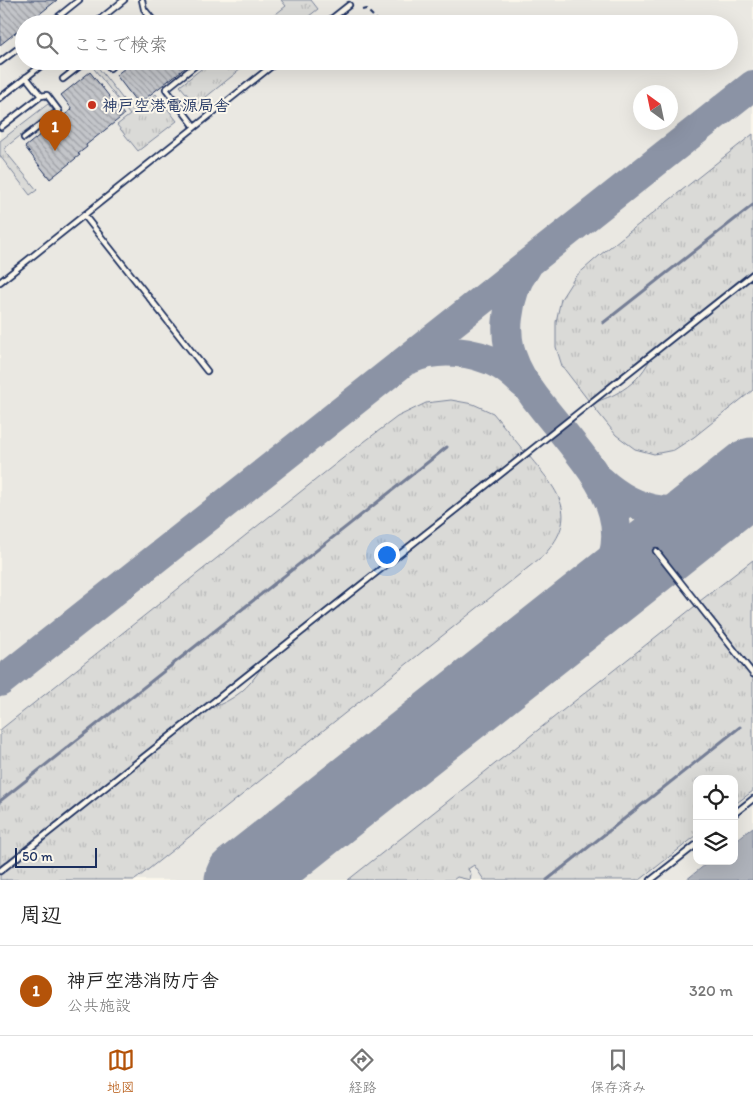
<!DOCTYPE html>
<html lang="ja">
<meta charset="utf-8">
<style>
:root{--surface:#fff;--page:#f6f6f6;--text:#222;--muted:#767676;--line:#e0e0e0;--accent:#b45309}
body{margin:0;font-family:Itim,"Klee One",sans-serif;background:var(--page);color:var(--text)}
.controls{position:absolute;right:15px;bottom:15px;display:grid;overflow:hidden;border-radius:10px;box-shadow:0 5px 20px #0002}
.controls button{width:45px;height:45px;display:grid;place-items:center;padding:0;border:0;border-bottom:1px solid var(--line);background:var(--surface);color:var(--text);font:25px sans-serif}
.compass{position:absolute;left:633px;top:85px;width:45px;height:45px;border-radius:50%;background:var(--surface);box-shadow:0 5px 20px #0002;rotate:327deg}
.scale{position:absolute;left:15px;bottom:12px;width:82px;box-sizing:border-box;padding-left:5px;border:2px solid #1b2f5e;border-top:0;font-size:14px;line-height:18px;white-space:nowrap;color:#1b2f5e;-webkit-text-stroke:4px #fbf7ec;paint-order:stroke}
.you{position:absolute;left:386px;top:554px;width:18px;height:18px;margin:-12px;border:4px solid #fff;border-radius:50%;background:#1a73e8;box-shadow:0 0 0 8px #1a73e833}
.badge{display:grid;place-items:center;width:32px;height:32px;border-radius:50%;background:var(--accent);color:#fff;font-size:16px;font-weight:700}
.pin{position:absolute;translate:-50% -41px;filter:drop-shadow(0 1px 2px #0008)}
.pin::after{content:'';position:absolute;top:26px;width:18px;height:15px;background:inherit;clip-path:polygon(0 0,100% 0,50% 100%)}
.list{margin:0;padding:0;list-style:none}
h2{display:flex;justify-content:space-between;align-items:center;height:65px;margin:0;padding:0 20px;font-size:21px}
h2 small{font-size:16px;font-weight:400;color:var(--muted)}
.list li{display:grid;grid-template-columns:32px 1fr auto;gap:15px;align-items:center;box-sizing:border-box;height:90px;padding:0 20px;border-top:1px solid var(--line)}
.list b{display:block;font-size:19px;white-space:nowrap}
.list p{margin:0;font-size:16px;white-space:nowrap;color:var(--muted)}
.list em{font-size:16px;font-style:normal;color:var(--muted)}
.icon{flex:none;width:28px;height:28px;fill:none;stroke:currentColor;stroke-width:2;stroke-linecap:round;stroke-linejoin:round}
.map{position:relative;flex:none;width:753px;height:880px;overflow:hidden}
.search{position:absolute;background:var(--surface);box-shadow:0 5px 20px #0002;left:15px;right:15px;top:15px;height:55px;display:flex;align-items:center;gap:12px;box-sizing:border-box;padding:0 18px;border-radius:28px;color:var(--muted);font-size:19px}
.sheet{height:155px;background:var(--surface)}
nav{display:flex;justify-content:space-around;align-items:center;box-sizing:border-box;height:70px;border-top:1px solid var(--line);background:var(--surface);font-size:14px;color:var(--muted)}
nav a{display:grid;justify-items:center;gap:2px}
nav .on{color:var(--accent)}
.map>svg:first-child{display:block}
</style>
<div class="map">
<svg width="753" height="880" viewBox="0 0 753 880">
<defs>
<pattern id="grass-tufts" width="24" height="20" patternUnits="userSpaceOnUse" patternTransform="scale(1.25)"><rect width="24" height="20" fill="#dadad7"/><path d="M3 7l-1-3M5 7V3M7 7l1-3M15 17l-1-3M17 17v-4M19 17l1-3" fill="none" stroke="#babbbb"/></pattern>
<pattern id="building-back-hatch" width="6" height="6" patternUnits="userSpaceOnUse" patternTransform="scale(1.25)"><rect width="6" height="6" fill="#c3c5c9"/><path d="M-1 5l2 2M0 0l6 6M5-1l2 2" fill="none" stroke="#9ea0a6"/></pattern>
</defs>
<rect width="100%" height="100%" fill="#fbf7ec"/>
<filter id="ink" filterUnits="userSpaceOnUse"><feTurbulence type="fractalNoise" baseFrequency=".02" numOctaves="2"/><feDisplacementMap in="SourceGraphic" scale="10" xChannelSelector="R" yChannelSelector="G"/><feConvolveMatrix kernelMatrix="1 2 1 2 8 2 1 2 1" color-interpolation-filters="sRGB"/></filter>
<g filter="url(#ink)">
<path fill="#eae8e2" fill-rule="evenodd" d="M0,0H753V827L734,842V779H697V861H710L686,880H0ZM24,24H729V61H24ZM640,92H670V122H640Z"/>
<path fill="url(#grass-tufts)" stroke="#7a849a" d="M281,0H311L318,9L299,24H263L286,6Z
M88,61H93L133,112L156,94L177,121L138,151L117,125L130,115Z
M211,61H251L196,105L180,86Z
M48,104L53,110L6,147L5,151L37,190L30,195L0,156V141Z
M753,134V269L588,400L562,366L556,347V322L561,299L575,277L600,255Z
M753,278V390L694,437L674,450L654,454L635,449L616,435L592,405C600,399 609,398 617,393C631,386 644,373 650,359Z
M451,400L473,404L493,413L524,451L0,866V730L352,451L397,417L426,403Z
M529,456C557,490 581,515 544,555L135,880H0V875L211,708C234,700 249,688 261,668Z
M753,560V668L700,601Z
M695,606L753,679V791L734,805V779H697V835L640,880H484L474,865L468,869L471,874L470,880L457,877L453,880H348Z"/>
<path fill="#afb3bb" stroke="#747e96" d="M753,827V880H686L710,861H734V842Z"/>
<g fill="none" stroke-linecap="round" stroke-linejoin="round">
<path stroke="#747e96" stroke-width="3" d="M603,323L753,205
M0,801L447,447
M547,880L740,727"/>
<path stroke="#8b93a5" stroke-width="30" d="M526,268C515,282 510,299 508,317C503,354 522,382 544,409C599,478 653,527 583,610
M410,359C437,347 473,350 500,365C509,370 516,377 524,384
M600,480C639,516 681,520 727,495
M0,682L753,85"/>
<path stroke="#8b93a5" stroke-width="75" d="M242,880L753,475"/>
</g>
<path fill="url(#building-back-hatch)" stroke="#1b2f5e" d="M0,0H57L27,24H24V26L0,45Z
M134,61H194L138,104L116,75Z
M90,72L124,115L86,145L87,147L78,154L80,155L50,179L25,147L72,109L61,95Z"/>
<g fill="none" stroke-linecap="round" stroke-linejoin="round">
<g stroke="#1b2f5e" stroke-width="8">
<path id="lane" d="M142,0L144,9L156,24
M49,24L79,0
M94,24L124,0
M138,24L149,15
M169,24L173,22L174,24
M325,24L349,5
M105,61L110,68L118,61
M0,62L24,44
M63,79L81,65L79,61
M0,98L47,61
M1,127L41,96
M195,127L166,89L201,61
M24,138L59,111L47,95L41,96L26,77
M84,215L207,371
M0,282L278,61
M656,551L753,674
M734,814L753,799
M0,871L753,274
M651,880L697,844"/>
</g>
<path stroke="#1b2f5e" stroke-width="2" stroke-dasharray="5 4" stroke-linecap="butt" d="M362,10L366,9L381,24"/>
<use href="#lane" stroke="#fbf7ec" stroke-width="4.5"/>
</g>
</g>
<circle fill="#c8321e" stroke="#fbf7ec" stroke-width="2" cx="92" cy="105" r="5"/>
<g text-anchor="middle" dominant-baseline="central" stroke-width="4" stroke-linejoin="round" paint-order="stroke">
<g font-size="16" font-weight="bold" fill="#1b2f5e" stroke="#fbf7ec" text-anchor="start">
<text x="102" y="105">神戸空港電源局舎</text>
</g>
</g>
</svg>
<div class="controls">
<button><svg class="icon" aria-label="locate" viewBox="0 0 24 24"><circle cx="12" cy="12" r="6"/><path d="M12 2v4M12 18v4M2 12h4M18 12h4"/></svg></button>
<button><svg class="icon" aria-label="layers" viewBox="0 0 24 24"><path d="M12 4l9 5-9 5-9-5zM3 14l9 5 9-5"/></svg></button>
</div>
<svg class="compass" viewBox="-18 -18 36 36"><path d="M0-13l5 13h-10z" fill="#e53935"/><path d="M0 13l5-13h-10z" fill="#767676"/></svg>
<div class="scale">50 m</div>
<div class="you"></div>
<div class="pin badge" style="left:55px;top:151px">1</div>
<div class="search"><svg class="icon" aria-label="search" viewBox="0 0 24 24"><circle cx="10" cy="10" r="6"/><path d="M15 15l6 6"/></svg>ここで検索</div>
</div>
<section class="sheet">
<h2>周辺<small></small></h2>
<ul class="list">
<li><span class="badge">1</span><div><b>神戸空港消防庁舎</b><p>公共施設</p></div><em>320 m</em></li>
</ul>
</section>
<nav>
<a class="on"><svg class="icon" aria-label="map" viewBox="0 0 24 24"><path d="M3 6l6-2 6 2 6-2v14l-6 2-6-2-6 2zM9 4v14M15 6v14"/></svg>地図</a>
<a><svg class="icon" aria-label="directions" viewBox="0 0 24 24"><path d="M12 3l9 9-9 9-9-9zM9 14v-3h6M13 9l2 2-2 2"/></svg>経路</a>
<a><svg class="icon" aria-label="saved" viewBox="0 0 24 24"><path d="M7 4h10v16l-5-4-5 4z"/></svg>保存済み</a>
</nav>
